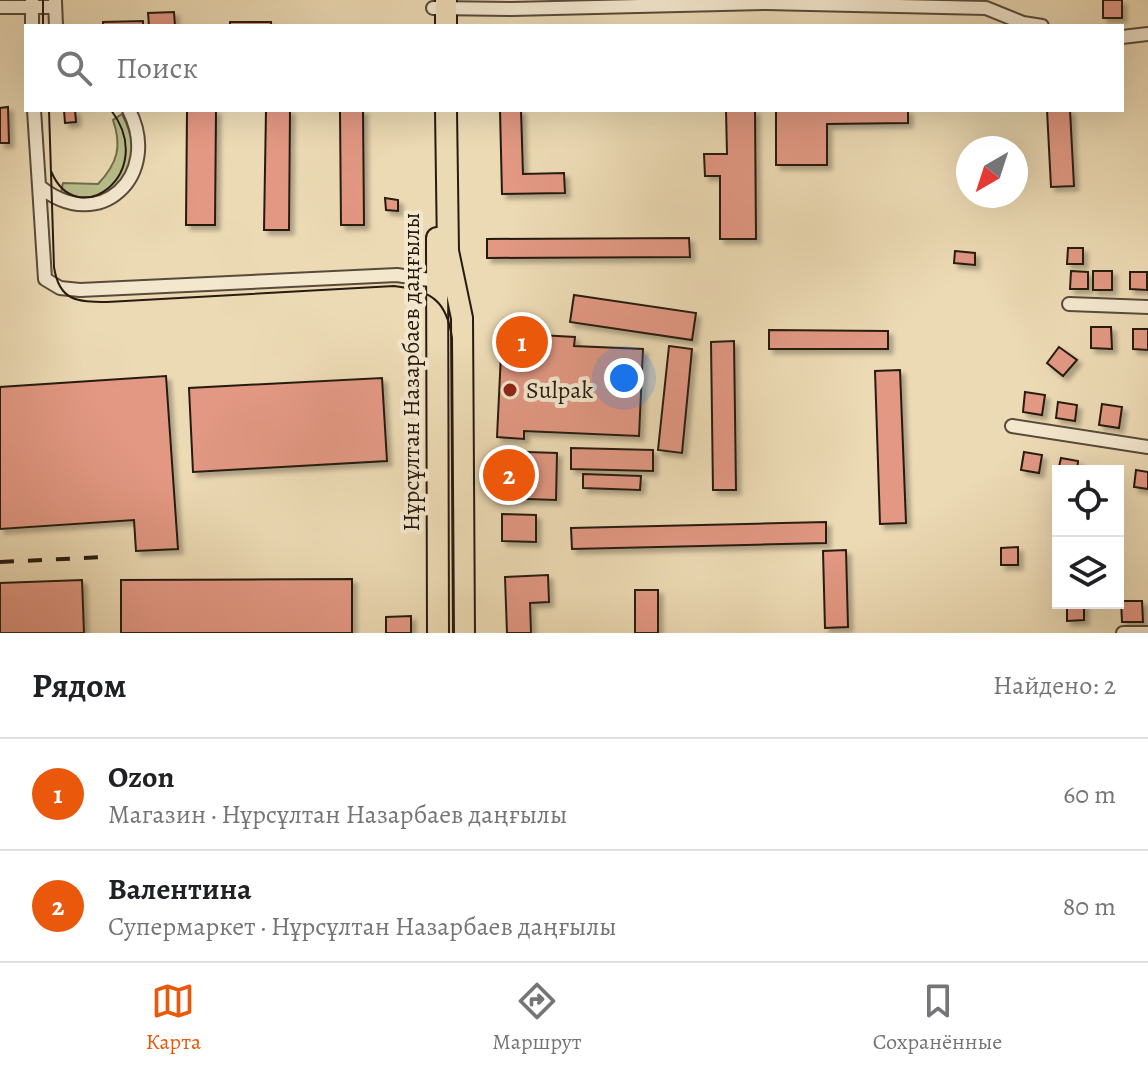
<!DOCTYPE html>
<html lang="ru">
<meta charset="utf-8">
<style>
:root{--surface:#fff;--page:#f6f6f6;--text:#202124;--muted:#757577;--line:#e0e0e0;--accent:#ea580c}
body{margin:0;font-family:Alegreya,serif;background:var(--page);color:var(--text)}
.controls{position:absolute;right:24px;bottom:24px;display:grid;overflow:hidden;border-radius:0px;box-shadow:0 8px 32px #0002}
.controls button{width:72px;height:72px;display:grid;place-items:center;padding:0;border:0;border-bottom:2px solid var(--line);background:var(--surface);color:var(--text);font:40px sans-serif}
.compass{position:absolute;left:956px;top:136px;width:72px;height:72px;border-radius:50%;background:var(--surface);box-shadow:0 8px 32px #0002;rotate:219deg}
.you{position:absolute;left:624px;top:378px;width:28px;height:28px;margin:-20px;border:6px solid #fff;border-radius:50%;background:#1a73e8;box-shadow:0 0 0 12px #1a73e833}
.badge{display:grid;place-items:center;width:52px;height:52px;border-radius:50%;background:var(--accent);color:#fff;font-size:26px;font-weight:700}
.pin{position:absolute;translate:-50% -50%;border:4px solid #fff;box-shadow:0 2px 8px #0006}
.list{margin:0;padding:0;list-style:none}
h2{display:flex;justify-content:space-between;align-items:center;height:104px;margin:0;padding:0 32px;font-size:34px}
h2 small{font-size:26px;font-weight:400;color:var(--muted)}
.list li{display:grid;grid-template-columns:52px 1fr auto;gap:24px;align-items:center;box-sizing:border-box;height:112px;padding:0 32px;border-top:2px solid var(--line)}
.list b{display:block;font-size:30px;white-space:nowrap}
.list p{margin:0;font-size:26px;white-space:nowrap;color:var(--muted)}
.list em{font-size:26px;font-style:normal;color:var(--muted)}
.icon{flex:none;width:44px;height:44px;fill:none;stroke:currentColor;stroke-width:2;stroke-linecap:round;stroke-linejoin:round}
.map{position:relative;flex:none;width:1148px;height:633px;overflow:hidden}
.search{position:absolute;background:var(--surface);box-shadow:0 8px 32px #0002;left:24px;right:24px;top:24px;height:88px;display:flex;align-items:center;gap:20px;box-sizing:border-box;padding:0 28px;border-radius:0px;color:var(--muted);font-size:30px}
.sheet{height:328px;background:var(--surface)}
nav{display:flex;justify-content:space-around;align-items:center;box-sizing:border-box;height:112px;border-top:2px solid var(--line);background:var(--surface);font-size:22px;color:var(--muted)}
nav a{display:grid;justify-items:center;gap:4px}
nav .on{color:var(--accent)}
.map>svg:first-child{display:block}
</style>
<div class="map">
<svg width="1148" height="633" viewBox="0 0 1148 633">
<defs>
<filter id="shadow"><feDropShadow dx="4.5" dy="4.5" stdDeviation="2" flood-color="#0004"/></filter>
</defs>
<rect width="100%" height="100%" fill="#ecdab4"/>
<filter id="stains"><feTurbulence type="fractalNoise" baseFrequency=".0025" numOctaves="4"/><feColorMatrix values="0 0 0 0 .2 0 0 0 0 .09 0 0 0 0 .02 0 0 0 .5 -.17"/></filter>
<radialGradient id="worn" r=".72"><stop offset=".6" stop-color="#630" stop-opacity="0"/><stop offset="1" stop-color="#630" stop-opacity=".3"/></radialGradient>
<path fill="#b9bf8c" stroke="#706d4e" stroke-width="2" d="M122,114C129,128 136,148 131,163C126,180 103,202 84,200C77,200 68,194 61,192L63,183L98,184C118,163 122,146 113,120Z"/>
<path fill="#e29883" stroke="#281b11" stroke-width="2" filter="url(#shadow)" d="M1103,0H1122V18H1103Z
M174,12L175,26H149L148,13Z
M143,21V26H103V22Z
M230,22H271V26H230Z
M8,107L9,143H0V108Z
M64,110H75L76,122L65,123Z
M187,110H216L215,225H186Z
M266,110H290L289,230H264Z
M340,110H363L364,225H341Z
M500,110H521L523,174L564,173L565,193L502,194Z
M726,110H755L756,239H720V176H705L704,154H727Z
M776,110H908V123L827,124V165H776Z
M1047,110H1070L1074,186L1051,187Z
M385,198L398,200V211L386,210Z
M689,238L690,257L487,258V239Z
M1068,248H1083V264H1067Z
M955,251L975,253V265L954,263Z
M1071,271L1088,272V289H1070Z
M1093,271H1112V290H1093Z
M1130,272H1147V290L1130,289Z
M574,295L696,313L692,340L570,322Z
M1091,327H1111L1112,349L1091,348Z
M1133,329H1148V350L1133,349Z
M769,330L888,331V349H769Z
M502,333L575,337L574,346L643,349L639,436L524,431V439L497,437Z
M734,341L736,490H713L711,342Z
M669,346L692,349L682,453L658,450Z
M1059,347L1077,360L1063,376L1047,363Z
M900,370L906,523L880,524L875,371Z
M166,376L178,549L136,551L134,520L0,529V387Z
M382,378L387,461L193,472L189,388Z
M1025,392L1045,395L1042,415L1023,412Z
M1058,402L1077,405L1075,421L1056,418Z
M1102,404L1122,407L1119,428L1099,425Z
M571,448L653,450V471L571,469Z
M495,451L557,453L556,500L494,498Z
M1024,452L1042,455L1039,473L1021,470Z
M1061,458L1078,461L1077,471H1058Z
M1136,470L1148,472V489L1134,487Z
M583,474L641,476L640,490L583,488Z
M502,514L536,515V542L502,541Z
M826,522V543L572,549L571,528Z
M1018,547V565H1001V548Z
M846,550L848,627L825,628L823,551Z
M548,575L549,602L530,603L531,633H507L505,577Z
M352,579V633H121V580Z
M82,580L84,633H0V583Z
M635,590H658V633H635Z
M1121,601H1142L1143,622H1122Z
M1084,603V620L1067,621V604Z
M411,616V633H386V617Z"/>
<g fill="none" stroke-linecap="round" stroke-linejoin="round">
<g stroke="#594b3a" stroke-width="16">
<path id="street" d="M55,1L56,26
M0,7H55
M433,8L512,9L766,3L986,8L1023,23L1042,26
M32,26V1
M1122,37L1148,34
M34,110L39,186C100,236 162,175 129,110
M39,186L45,279L60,288L80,290L397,275L443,282
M1069,304L1148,307
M1012,426L1148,447
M1123,633H1148"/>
</g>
<g stroke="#281b11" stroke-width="24">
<path id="primary" d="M446,26V0
M446,110L448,251L462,318L464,633
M437,238L438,633"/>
</g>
<use href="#street" stroke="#f3e7ce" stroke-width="12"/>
<use href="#primary" stroke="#ecdab4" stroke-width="20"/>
<path stroke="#281b11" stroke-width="2" d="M43,0V26
M49,110L54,267C59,301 77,302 107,302L394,286C431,290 447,301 452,338L454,633
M51,171C77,234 159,173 111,110"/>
<path stroke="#281b11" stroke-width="4" stroke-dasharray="14 14" stroke-linecap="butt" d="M0,562L104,557"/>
</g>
<circle fill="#8f2418" stroke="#f3e7ce" stroke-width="3" cx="510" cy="390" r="8"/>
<g text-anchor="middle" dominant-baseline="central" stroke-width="8" stroke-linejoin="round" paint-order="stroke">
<g font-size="24" fill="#281b11" stroke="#f3e7ce">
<text transform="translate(411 372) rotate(-90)">Нұрсұлтан Назарбаев даңғылы</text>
</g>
<g font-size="24" fill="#281b11" stroke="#f3e7ce" text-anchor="start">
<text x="526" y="390">Sulpak</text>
</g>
</g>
<rect width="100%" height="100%" filter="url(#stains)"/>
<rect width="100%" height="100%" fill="url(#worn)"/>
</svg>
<div class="controls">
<button><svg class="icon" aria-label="locate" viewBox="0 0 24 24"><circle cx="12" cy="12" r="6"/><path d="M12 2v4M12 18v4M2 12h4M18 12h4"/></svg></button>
<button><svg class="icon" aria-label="layers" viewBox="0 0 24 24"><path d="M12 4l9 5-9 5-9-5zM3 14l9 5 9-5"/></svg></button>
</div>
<svg class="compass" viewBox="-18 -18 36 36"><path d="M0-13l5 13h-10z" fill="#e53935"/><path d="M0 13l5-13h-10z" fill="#757577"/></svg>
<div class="you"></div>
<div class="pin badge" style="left:522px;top:342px">1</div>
<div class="pin badge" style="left:509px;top:475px">2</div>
<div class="search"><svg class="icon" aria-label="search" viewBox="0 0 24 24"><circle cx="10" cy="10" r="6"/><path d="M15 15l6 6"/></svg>Поиск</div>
</div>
<section class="sheet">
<h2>Рядом<small>Найдено: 2</small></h2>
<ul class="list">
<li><span class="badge">1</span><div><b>Ozon</b><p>Магазин · Нұрсұлтан Назарбаев даңғылы</p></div><em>60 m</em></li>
<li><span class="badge">2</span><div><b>Валентина</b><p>Супермаркет · Нұрсұлтан Назарбаев даңғылы</p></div><em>80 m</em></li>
</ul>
</section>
<nav>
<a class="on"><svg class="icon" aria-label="map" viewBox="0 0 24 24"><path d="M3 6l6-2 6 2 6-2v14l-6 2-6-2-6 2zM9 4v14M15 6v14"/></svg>Карта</a>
<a><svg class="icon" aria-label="directions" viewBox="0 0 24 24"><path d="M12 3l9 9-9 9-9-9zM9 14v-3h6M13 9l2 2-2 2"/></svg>Маршрут</a>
<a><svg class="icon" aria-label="saved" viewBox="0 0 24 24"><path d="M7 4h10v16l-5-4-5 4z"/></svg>Сохранённые</a>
</nav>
